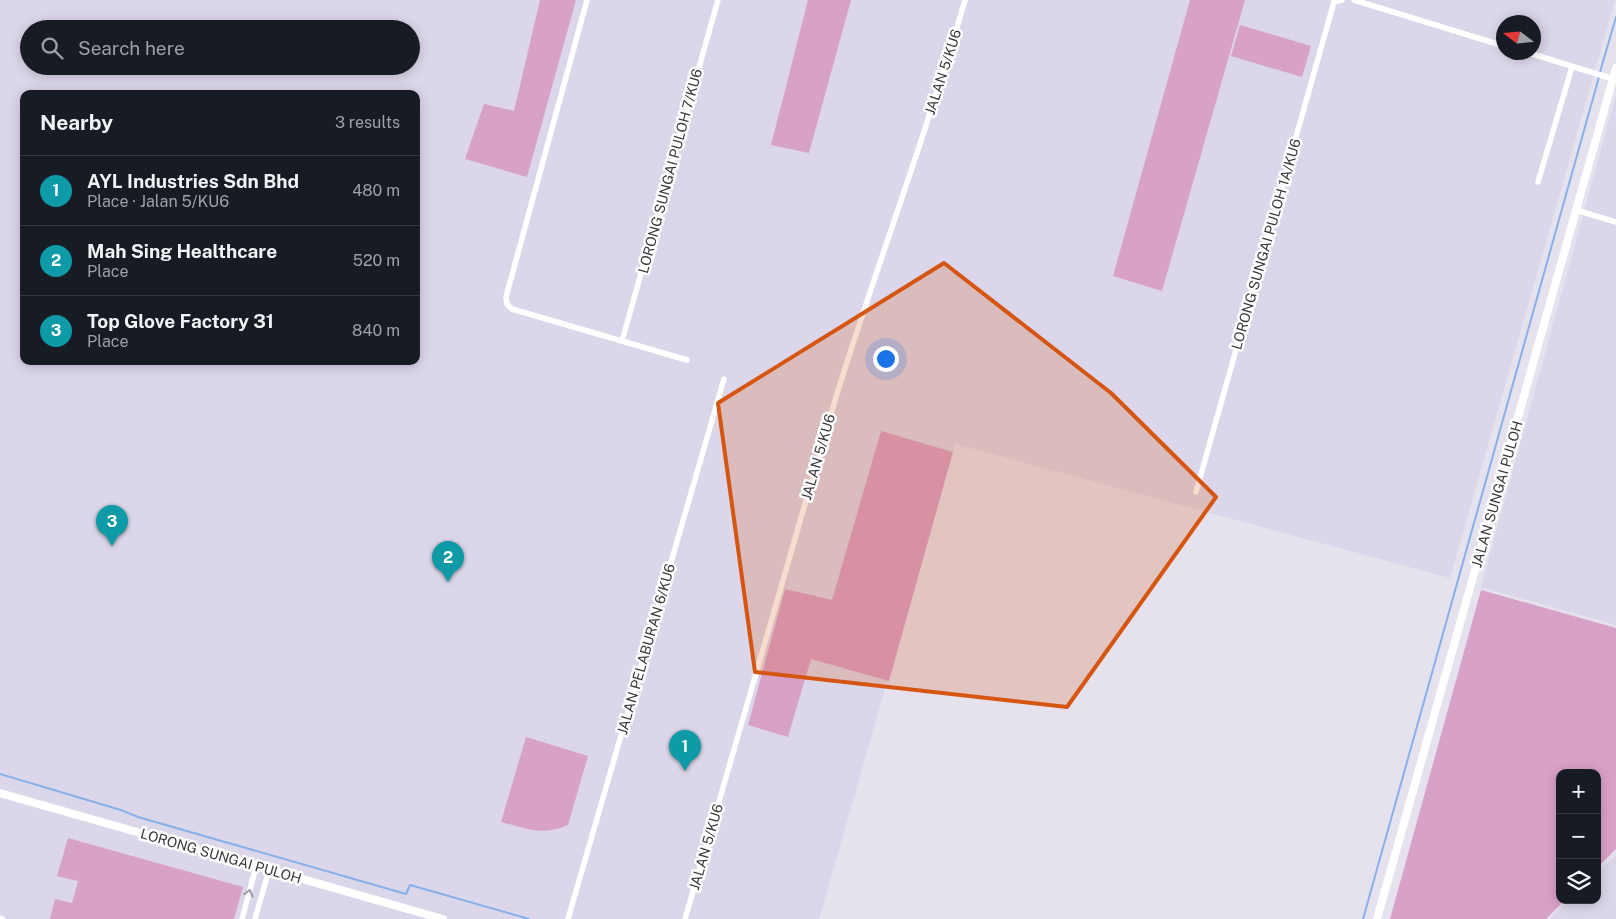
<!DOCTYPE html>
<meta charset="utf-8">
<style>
:root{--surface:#171b24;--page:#20242c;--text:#f1f3f6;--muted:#9ea1a6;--line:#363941;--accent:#ca9d8e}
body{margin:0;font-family:"Public Sans",sans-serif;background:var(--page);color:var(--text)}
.controls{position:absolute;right:15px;bottom:15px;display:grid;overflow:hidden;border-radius:10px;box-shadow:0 2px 12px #0003}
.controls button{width:45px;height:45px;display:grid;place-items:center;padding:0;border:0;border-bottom:1px solid var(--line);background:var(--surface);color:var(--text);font:25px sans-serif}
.compass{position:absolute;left:1496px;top:15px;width:45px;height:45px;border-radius:50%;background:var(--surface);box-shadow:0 2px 12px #0003;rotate:286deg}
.you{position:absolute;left:885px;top:358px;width:18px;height:18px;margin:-12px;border:4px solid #fff;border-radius:50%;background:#1a73e8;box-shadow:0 0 0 8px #1a73e833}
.badge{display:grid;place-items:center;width:32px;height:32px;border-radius:50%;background:var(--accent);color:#fff;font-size:16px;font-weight:700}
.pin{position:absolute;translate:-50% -41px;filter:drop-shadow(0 1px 2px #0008)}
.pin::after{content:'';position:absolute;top:26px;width:18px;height:15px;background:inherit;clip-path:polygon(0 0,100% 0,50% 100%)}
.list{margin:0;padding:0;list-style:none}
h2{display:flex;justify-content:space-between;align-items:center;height:65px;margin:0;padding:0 20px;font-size:21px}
h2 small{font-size:16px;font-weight:400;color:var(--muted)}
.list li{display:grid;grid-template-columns:32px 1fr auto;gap:15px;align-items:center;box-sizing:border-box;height:70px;padding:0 20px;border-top:1px solid var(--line)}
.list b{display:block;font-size:19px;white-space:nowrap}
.list p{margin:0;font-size:16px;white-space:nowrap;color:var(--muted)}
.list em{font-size:16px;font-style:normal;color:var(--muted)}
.icon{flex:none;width:28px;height:28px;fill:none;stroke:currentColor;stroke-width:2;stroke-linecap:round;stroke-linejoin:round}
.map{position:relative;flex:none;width:1616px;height:919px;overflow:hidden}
.search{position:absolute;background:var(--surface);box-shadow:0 2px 12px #0003;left:20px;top:20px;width:400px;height:55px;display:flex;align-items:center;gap:12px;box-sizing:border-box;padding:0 18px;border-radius:28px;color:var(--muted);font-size:19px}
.panel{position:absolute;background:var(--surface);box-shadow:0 2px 12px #0003;left:20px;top:90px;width:400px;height:275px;border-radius:10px}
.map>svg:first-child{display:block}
</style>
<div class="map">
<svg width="1616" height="919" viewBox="0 0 1616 919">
<rect width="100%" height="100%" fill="#e5e2ee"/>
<path fill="#dbd6e9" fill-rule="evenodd" d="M0,0H1615L1450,578L955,444L819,919H0ZM1504,22H1534V52H1504ZM29,29H411V66H29ZM24,94H416V361H24Z
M1616,95V625L1481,587Z
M1616,855V919H1550L1569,900H1597V873Z"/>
<path fill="#d8a1c7" d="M540,0H576L527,177L465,159L484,104L514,111Z
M808,0H851L809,153L771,145Z
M1190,0H1245L1162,291L1113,276Z
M1240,25L1311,46L1302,77L1231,56Z
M881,431L953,452L889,681L811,659L788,737L748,725L785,589L832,600Z
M1481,590L1616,628V849L1597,868V773H1560V900H1565L1546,919H1390Z
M526,737L588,756L568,825C540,836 529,829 501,822Z
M68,838L243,887L234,919H50L55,899L72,903L78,881L57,876Z"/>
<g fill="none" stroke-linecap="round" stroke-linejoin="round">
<path stroke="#88b0eb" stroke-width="2" d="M1600,72L1616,17
M0,774L121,810L138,817L406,894L410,885L529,919
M1363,919L1599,77"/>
<path stroke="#fff" stroke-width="5.5" d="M587,0L506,297L507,304L512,309L687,360
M1354,0L1504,46
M1526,52L1613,79
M1538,182L1572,67
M1576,210L1616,222
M622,341L718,0
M1196,492L1334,2L1342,0
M0,918L3,919
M242,919L256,867
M255,919L269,870
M568,919L724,379
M685,919L836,397C877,264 927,134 965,0"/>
<path stroke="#fff" stroke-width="8" d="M0,793L443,919
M1377,919L1616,68"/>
</g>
<defs><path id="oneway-chevron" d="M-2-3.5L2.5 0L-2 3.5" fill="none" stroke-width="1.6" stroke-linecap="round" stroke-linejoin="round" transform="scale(1.25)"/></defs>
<use stroke="#9c9c9e" href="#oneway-chevron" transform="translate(249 893) rotate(-74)"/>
<path fill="#d65611" fill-opacity="0.2" stroke="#d65611" stroke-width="4" stroke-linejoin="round" d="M944,263L1111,393L1216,497L1067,707L755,672L718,403Z"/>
<g text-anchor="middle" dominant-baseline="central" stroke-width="5" stroke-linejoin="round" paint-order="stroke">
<g font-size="14" fill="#39383d" stroke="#fff">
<text transform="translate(943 72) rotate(-72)">JALAN 5/KU6</text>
<text transform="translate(670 171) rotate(-75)">LORONG SUNGAI PULOH 7/KU6</text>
<text transform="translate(1266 244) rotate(-74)">LORONG SUNGAI PULOH 1A/KU6</text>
<text transform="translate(818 457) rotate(-74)">JALAN 5/KU6</text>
<text transform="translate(1497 494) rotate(-74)">JALAN SUNGAI PULOH</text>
<text transform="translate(646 649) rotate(-74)">JALAN PELABURAN 6/KU6</text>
<text transform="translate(706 847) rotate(-74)">JALAN 5/KU6</text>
<text transform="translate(221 856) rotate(16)">LORONG SUNGAI PULOH</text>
</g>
</g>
</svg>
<div class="controls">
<button>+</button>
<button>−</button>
<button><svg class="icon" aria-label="layers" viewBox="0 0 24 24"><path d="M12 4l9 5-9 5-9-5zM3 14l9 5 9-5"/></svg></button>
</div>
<svg class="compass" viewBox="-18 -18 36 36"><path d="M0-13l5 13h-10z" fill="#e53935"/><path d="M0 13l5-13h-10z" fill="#9ea1a6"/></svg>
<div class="you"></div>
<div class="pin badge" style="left:685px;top:771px;background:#0f9aa8">1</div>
<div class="pin badge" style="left:448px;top:582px;background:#0f9aa8">2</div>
<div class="pin badge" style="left:112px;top:546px;background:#0f9aa8">3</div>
<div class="search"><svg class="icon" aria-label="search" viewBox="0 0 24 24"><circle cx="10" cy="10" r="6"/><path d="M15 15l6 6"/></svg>Search here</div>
<section class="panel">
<h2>Nearby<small>3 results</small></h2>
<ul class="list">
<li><span class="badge" style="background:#0f9aa8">1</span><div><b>AYL Industries Sdn Bhd</b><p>Place · Jalan 5/KU6</p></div><em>480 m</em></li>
<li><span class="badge" style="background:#0f9aa8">2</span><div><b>Mah Sing Healthcare</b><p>Place</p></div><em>520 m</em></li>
<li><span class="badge" style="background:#0f9aa8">3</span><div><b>Top Glove Factory 31</b><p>Place</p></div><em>840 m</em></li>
</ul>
</section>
</div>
